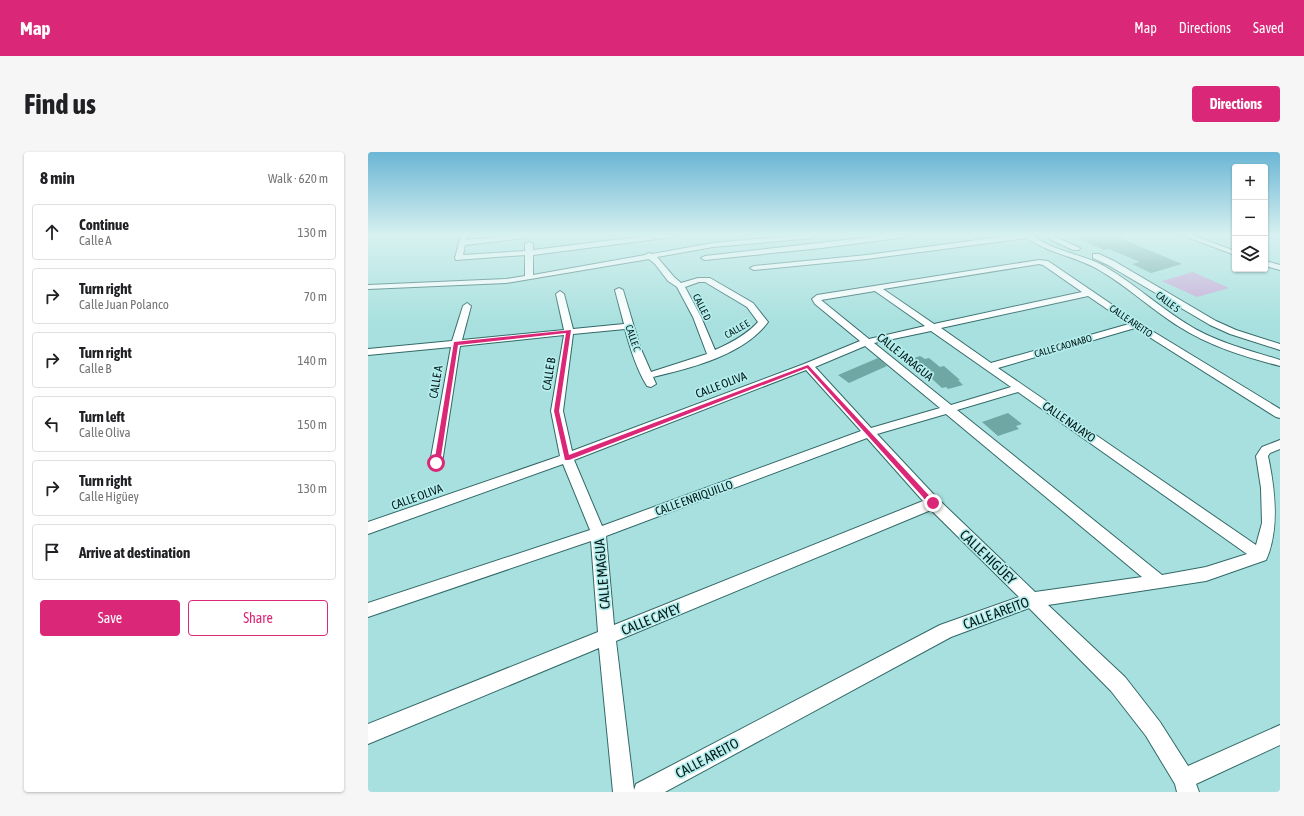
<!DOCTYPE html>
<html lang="en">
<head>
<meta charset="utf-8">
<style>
	body { margin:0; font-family:"Asap Condensed",sans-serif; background:#f6f6f6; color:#202124 }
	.controls { position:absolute; right:12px; top:12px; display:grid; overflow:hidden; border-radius:4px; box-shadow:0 1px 3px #0004 }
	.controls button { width:36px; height:36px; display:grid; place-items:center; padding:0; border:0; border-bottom:1px solid #e0e0e0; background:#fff; color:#202124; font:20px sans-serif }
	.stop { position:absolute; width:12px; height:12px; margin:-9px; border:3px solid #db2777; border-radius:50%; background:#fff }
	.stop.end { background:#db2777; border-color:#fff; box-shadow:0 1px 4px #0008 }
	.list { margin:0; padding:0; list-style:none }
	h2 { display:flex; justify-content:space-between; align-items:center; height:52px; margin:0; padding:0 16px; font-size:17px }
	h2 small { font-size:13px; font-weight:400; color:#757577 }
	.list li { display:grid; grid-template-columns:26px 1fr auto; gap:12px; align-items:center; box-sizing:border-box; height:56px; margin:0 8px 8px; padding:0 8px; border:1px solid #e0e0e0; border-radius:4px }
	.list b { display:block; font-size:15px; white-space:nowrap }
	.list p { margin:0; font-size:13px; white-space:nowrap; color:#757577 }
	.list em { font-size:13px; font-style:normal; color:#757577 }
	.actions { display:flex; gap:8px; padding:12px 16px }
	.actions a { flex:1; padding:9px 0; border:1px solid #db2777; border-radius:4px; text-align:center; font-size:14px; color:#db2777 }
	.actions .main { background:#db2777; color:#fff }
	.icon { flex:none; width:22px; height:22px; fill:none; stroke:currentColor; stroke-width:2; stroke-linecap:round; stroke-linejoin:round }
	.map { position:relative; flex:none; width:912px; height:640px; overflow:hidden; border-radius:4px }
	header { display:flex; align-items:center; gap:24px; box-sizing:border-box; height:56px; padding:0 20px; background:#db2777; color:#fff }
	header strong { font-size:19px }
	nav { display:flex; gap:22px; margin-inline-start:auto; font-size:14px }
	.intro { display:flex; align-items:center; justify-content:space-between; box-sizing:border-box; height:96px; padding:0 24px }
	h1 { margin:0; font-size:28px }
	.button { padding:10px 18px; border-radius:4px; background:#db2777; color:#fff; font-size:14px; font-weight:700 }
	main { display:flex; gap:24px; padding:0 24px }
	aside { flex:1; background:#fff; border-radius:4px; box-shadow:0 1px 3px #0004 }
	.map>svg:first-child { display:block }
</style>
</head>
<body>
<header>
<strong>Map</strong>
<nav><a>Map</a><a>Directions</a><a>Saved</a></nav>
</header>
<div class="intro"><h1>Find us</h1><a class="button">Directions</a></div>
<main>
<aside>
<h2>8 min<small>Walk · 620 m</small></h2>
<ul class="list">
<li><svg class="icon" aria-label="ahead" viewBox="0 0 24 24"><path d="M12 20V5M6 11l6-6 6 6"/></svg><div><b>Continue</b><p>Calle A</p></div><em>130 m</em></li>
<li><svg class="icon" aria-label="right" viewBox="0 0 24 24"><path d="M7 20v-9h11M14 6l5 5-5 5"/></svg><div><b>Turn right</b><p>Calle Juan Polanco</p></div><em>70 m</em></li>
<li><svg class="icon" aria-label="right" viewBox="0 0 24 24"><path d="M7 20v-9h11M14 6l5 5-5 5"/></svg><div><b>Turn right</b><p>Calle B</p></div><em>140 m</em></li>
<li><svg class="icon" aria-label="left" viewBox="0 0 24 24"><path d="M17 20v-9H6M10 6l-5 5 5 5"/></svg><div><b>Turn left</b><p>Calle Oliva</p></div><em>150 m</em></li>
<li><svg class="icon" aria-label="right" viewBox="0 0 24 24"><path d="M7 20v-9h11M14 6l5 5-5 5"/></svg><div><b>Turn right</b><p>Calle Higüey</p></div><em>130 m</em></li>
<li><svg class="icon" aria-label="arrive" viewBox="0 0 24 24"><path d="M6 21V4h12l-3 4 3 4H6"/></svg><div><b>Arrive at destination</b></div></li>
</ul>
<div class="actions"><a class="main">Save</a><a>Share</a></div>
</aside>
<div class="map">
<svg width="912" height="640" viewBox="0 0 912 640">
	<rect width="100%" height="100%" fill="#a7e0de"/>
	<polygon fill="#c9a9d9" points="825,120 861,136 829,145 794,129"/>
	<g fill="#6fa7a5">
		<polygon points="726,83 745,83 814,112 783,121 764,112 772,110 741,97 736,98 711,87"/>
		<polygon points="552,204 557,207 561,206 572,215 576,214 592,228 590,228 595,233 580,237 578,235 574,236 561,224 552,218 548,218 537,209"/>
		<polygon points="510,206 519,214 481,231 470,223"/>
		<polygon points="640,261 654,272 648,274 651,277 630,284 614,270"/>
	</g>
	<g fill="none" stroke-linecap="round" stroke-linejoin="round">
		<g stroke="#326968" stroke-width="2">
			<g id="minor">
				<path d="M93,83H99L98,88L145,83H168L165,85L97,93L95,103L157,99V92L161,90L165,92V98L286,83H307L304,85L165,103V123L277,103L281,101L284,102L345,91L431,83L448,84L445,86L345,95L289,105L306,125L313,131L330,126H342L385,151L400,170C376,203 323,216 285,225L288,232L283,235L279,234C269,218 262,196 257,177L205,182L195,259L204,299L436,212L492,189L447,152L444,147L449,143L671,108L680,109L771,171L912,257V266L908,265L767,176L630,216L888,393L894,371L893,336L888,304L894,295L912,288V297L902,301L900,304C907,337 912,377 898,408L838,429L680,453L757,525L792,570L820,614L912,573V593L828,632L831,640H809L807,632L778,584L743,539L661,456L583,485L297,640H245L231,496L0,592V572L230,480L223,389L0,465V451L222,378L195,312L0,382V370L192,304L183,259L196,183L92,194L74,311L73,314L68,315L63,314L62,311L83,195L0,203V197L84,189L95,154L99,151L103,154L94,188L196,178L188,142L192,139L196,142L205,177L256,172L247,138L251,136L255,138L272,195L283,220L339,202L325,165L309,135L300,129L287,112L281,107L138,131L0,137V133L138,127L157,124V103L88,108L87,106ZM671,112L675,113L714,140L566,172L515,137ZM331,130H337L379,155L390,170C378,183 363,191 347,198L333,165L317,135ZM507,139L557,174L501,187L453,148ZM720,144L761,172L623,211L573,176ZM563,179L643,235L583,253L506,191ZM497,194L572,256L503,276L447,215ZM438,218L493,279L234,374L206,308ZM650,240L879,402L838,415L794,423L589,258ZM578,262L774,425L667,440L570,347L509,282ZM499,286L555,349L246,473L238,384ZM563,358L651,445L572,473L268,632L266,638L248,489Z"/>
				<polygon points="520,83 541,83 538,85 453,96 337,108 333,106 337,104"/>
				<path d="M646,83H668L667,85C688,100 714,102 736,114C769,133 796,160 829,178C855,192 884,199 912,208V214C877,205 841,194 810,174C783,157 759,134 731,118C708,104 681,102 659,86L499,107L386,118L382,116L386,114L499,103Z"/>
				<polygon points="673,83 683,83 712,96 711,98 705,98"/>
				<polygon points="814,83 824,83 867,99 867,103"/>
				<polygon points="725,102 731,102 746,109 848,169 868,178 912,192 912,198 862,182 842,173 740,113 725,106"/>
				<polygon points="897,109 912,113 912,118 897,114"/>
			</g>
		</g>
		<use href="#minor" fill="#fff" fill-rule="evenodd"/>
	</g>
	<linearGradient id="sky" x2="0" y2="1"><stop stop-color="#6bb6d5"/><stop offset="0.48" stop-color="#d7f1f0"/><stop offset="1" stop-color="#d7f1f0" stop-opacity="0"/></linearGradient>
	<rect width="912" height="173" fill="url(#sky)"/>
	<polygon fill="#db2777" points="203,178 191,259 201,303 440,213 568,351 565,354 562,353 439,216 201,308 197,308 186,259 198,181 90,193 72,311 71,312 66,312 86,190"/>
	<g text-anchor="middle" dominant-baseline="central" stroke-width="3.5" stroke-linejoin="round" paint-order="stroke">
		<g font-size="10" fill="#021818" stroke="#b4edec">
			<text transform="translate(800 150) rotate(37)">CALLE 5</text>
			<text transform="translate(334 155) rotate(63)">CALLE D</text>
			<text transform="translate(763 169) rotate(34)">CALLE AREITO</text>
			<text transform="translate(369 177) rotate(-30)">CALLE E</text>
			<text transform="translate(265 186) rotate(71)">CALLE C</text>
			<text transform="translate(695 194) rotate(-16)">CALLE CAONABO</text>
		</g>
		<g font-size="12" fill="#021818" stroke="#b4edec">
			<text transform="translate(537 205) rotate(39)">CALLE JARAGUA</text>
			<text transform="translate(181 222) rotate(-81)">CALLE B</text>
			<text transform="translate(68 230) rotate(-81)">CALLE A</text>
			<text transform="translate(353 233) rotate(-21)">CALLE OLIVA</text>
			<text transform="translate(701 270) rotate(35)">CALLE NAJAYO</text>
			<text transform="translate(49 345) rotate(-20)">CALLE OLIVA</text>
			<text transform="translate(326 346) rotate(-20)">CALLE ENRIQUILLO</text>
		</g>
		<g font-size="14" fill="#021818" stroke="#b4edec">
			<text transform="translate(620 405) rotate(44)">CALLE HIGÜEY</text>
			<text transform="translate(234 422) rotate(-95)">CALLE MAGUA</text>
			<text transform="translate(628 461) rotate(-20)">CALLE AREITO</text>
			<text transform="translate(283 467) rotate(-22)">CALLE CAYEY</text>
			<text transform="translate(339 606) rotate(-28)">CALLE AREITO</text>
		</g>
	</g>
</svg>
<div class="controls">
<button>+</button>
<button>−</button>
<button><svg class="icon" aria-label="layers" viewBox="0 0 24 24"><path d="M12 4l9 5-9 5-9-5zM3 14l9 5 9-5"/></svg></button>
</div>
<div class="stop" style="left:68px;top:311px"></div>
<div class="stop end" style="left:565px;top:351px"></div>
</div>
</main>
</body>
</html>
